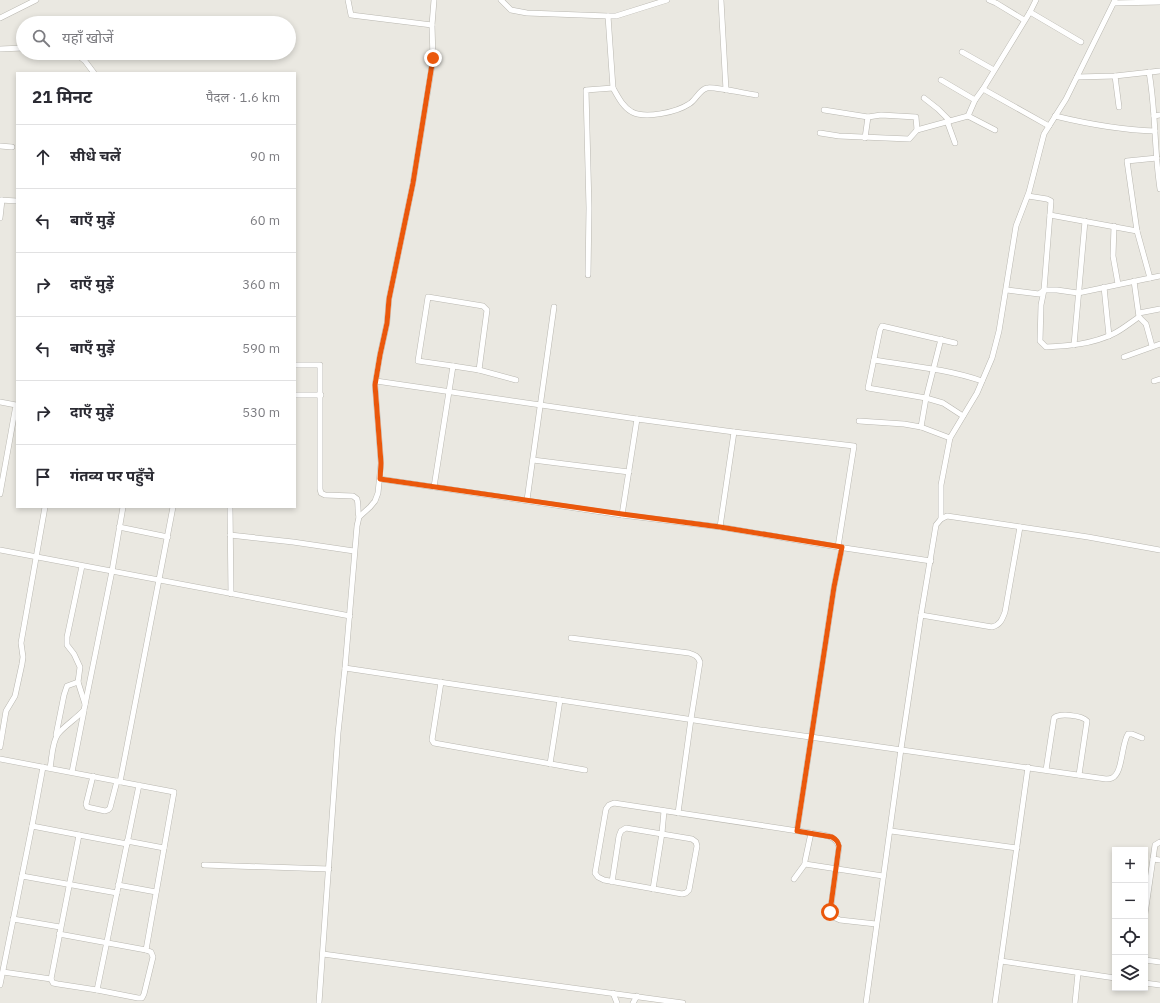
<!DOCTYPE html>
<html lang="hi">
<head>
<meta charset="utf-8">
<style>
	body { margin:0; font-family:"IBM Plex Sans","Noto Sans Devanagari",sans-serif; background:#f2f2f3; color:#2b2b33 }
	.controls { position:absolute; right:12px; bottom:12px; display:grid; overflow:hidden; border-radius:0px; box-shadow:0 2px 6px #0003 }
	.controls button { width:36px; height:36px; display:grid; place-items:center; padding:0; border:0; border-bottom:1px solid #e1e1e2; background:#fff; color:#2b2b33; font:20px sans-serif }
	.stop { position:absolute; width:12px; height:12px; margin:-9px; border:3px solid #ea580c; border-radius:50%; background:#fff }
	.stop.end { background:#ea580c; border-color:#fff; box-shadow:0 1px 4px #0008 }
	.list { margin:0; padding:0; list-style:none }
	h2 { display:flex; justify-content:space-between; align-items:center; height:52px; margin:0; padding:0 16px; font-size:17px }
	h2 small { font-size:13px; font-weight:400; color:#7c7c81 }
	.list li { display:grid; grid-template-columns:26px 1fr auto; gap:12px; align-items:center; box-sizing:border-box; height:64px; padding:0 16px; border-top:1px solid #e1e1e2 }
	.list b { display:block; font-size:15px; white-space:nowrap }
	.list em { font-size:13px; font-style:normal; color:#7c7c81 }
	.icon { flex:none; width:22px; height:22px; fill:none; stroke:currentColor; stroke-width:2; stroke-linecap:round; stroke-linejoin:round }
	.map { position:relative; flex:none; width:1160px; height:1003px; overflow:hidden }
	.search { position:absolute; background:#fff; box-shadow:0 2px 6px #0003; left:16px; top:16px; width:280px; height:44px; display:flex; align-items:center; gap:10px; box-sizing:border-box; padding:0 14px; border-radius:22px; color:#7c7c81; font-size:15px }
	.panel { position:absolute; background:#fff; box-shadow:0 2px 6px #0003; left:16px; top:72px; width:280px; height:436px; border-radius:0px }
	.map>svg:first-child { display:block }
</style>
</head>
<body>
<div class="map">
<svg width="1160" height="1003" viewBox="0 0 1160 1003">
	<rect width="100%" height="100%" fill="#eae8e1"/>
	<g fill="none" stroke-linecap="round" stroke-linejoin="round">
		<g stroke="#b9b7b0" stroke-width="6">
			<g id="minor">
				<polyline points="348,0 351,15 432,25"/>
				<polyline points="501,0 511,10 527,13 608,16 616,16 667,0"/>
				<polyline points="721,0 726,90"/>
				<polyline points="989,0 996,3 1024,20"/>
				<polyline points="1114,3 1160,2"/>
				<polyline points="1030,12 1081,42"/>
				<polyline points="0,18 36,0"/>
				<polyline points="0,49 23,48"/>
				<polyline points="962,52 994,70"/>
				<polyline points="75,53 85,61 94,73"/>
				<path d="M1149,72C1156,111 1154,150 1160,189"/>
				<polyline points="1115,76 1119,107"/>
				<polyline points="1077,77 1115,76 1160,71"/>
				<polyline points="941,80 975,100"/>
				<path d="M613,88C618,97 623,107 632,112C646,119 677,112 689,104C696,100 699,90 707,88C713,86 747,94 756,95"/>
				<polyline points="983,89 1049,126"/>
				<polyline points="924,98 938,109 950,121"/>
				<polyline points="824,110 868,117 881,115 916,117 917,130"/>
				<polyline points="968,116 995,130"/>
				<path d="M1055,116C1088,124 1121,130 1155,131"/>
				<polyline points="1154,116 1160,115"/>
				<polyline points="947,121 955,143"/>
				<polyline points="820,133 839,136 909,139 917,130 968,116 975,100 983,89 1030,12 1036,0"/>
				<polyline points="865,138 868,117"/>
				<polyline points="0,146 12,147"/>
				<path d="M1028,196L1047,199L1051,201L1044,290L1041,305L1040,341L1046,347C1069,346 1092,344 1113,334C1122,330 1131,322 1139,317"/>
				<polyline points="0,200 17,201"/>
				<polyline points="1050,215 1137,231"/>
				<polyline points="0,218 2,200"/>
				<polyline points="1114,226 1113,256 1118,284"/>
				<polyline points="588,275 589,208 586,90 613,88 608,16"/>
				<polyline points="1150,278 1137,231 1127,161 1157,158"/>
				<polyline points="1134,281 1139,317 1146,324 1152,346"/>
				<polyline points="1104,287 1109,336"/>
				<polyline points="1007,290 1039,294 1044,290 1057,290 1078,293 1160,276"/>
				<polyline points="1139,313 1160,309"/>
				<polyline points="955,343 882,326 880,330 868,388 926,398 943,403 963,416"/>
				<polyline points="1074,345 1085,221"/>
				<polyline points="1124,357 1160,344"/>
				<path d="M874,360C911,366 947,369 982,381"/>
				<path d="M295,365H320V489L321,493L325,495L353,496L357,499C359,505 357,511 359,517"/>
				<polyline points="453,366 479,370 516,380"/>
				<polyline points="376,381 637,419 734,432 720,527 838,547"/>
				<polyline points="1154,381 1160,379"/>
				<polyline points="295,395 321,395"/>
				<polyline points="0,402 16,405 0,494"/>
				<polyline points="637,419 622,515 720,527"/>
				<polyline points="859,421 904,424 921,427 950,438"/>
				<polyline points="921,427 926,398 941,339"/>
				<polyline points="734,432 854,446 838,547 931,561"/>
				<polyline points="533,460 629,472"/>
				<polyline points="380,479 622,515"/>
				<polyline points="434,487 453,366 418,361 428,297 483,306 487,310 479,370"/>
				<polyline points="527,500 554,307"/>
				<polyline points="230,507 231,594"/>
				<polyline points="941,519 941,485 950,438 977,393 992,358 999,331 1016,226 1029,192 1044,134 1066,99 1115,0"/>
				<polyline points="119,527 168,537"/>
				<polyline points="230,535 293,542 354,551"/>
				<polyline points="0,550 350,616"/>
				<polyline points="82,566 67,637 67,645 74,654 80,667 78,682 85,704"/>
				<path d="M921,615L992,627C1000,625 1002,620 1005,612L1020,527"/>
				<path d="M571,638L689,653C695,655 698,656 700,662L691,719L678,813"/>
				<path d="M345,668L754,729L1106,779C1108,779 1110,779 1112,778C1123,773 1121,745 1128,734H1132L1142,738"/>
				<polyline points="441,682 432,740 434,743 585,770"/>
				<polyline points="56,735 64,695 67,686 78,682"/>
				<polyline points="0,747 6,711 15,696 22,664 23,657 21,643 45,507"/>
				<polyline points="0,759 174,792 146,950 151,952 153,957 144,994 142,998 138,998 97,990 139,785"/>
				<polyline points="550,764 560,700"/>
				<polyline points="43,767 32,826 79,835"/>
				<path d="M50,768C52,758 52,742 58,734C63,727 77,718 84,710L112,571L123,507"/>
				<path d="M1046,770L1054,718C1059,713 1082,715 1087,721L1079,775"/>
				<polyline points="72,772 84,711"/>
				<polyline points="93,776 86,804 87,807 105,811 108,810 110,808 117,781"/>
				<polyline points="120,782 173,507"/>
				<polyline points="797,831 834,587 842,547"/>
				<polyline points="891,831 1017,848"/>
				<polyline points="811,833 805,861 805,864 883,876"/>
				<polyline points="127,841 164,848"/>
				<polyline points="1153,859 1160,860"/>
				<polyline points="204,865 329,869"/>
				<polyline points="22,876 117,893"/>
				<polyline points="794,879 805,864"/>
				<path d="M612,882L619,836L621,831L626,828L692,839L696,842L697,846L689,890L686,893L682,894L604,880L598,877L595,873L606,809L609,805L614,803L811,833C821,835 836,834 839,847L830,913L831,916L840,920L876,924"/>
				<polyline points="118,885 156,892"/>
				<polyline points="653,889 662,833 664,811"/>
				<polyline points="1145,914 1155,845 1160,842"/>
				<polyline points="13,919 60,927"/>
				<polyline points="59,934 146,950"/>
				<polyline points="323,954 683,1003"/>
				<polyline points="1145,960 1160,962"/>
				<polyline points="1001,961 1115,978"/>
				<polyline points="3,972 51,979"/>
				<polyline points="1145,983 1160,985"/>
				<polyline points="0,985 32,826"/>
				<polyline points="97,990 58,984 53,983 51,979 79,835 127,844"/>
				<polyline points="613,993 617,1003"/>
				<polyline points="319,1003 338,733 345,668 357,526 359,517 370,507 375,501 378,493 381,463 375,385 380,355 387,323 389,299 413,183 433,59 432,25 434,0"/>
				<polyline points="633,1003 637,996"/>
				<polyline points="866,1003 901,749 921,615 936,525 941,519 947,516 1088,537 1160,550"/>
				<polyline points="995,1003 1028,767"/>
				<polyline points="1075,1003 1078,973"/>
			</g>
		</g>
		<use href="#minor" stroke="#fff" stroke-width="5"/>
	</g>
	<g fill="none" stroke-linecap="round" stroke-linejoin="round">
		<path stroke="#ea580c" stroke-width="5" d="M433,58L413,183L389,299L387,323L380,355L375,385L381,463L380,479L622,514L720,527L842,547L834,587L797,831L832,837C837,840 838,842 839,846L830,912"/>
	</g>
</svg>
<div class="controls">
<button>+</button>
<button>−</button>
<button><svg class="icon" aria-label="locate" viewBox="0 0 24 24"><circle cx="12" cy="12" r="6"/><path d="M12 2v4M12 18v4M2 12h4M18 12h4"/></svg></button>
<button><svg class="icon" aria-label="layers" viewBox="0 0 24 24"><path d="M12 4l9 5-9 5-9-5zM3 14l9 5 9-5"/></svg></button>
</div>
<div class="stop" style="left:830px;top:912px"></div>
<div class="stop end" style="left:433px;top:58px"></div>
<div class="search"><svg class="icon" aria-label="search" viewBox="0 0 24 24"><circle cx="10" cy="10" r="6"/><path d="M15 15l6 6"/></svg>यहाँ खोजें</div>
<section class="panel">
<h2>21 मिनट<small>पैदल · 1.6 km</small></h2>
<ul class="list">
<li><svg class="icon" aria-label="ahead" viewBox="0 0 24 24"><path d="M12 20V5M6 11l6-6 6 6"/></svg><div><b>सीधे चलें</b></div><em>90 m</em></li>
<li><svg class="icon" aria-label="left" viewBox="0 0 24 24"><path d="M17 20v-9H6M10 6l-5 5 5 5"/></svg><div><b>बाएँ मुड़ें</b></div><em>60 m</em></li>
<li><svg class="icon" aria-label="right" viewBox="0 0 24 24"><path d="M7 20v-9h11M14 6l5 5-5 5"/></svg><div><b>दाएँ मुड़ें</b></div><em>360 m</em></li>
<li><svg class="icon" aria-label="left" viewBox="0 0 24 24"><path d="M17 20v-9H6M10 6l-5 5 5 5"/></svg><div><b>बाएँ मुड़ें</b></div><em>590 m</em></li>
<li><svg class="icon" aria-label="right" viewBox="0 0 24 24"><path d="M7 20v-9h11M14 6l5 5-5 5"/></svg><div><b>दाएँ मुड़ें</b></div><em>530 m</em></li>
<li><svg class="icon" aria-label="arrive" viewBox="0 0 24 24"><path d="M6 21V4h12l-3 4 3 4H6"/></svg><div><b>गंतव्य पर पहुँचे</b></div></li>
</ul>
</section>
</div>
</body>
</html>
